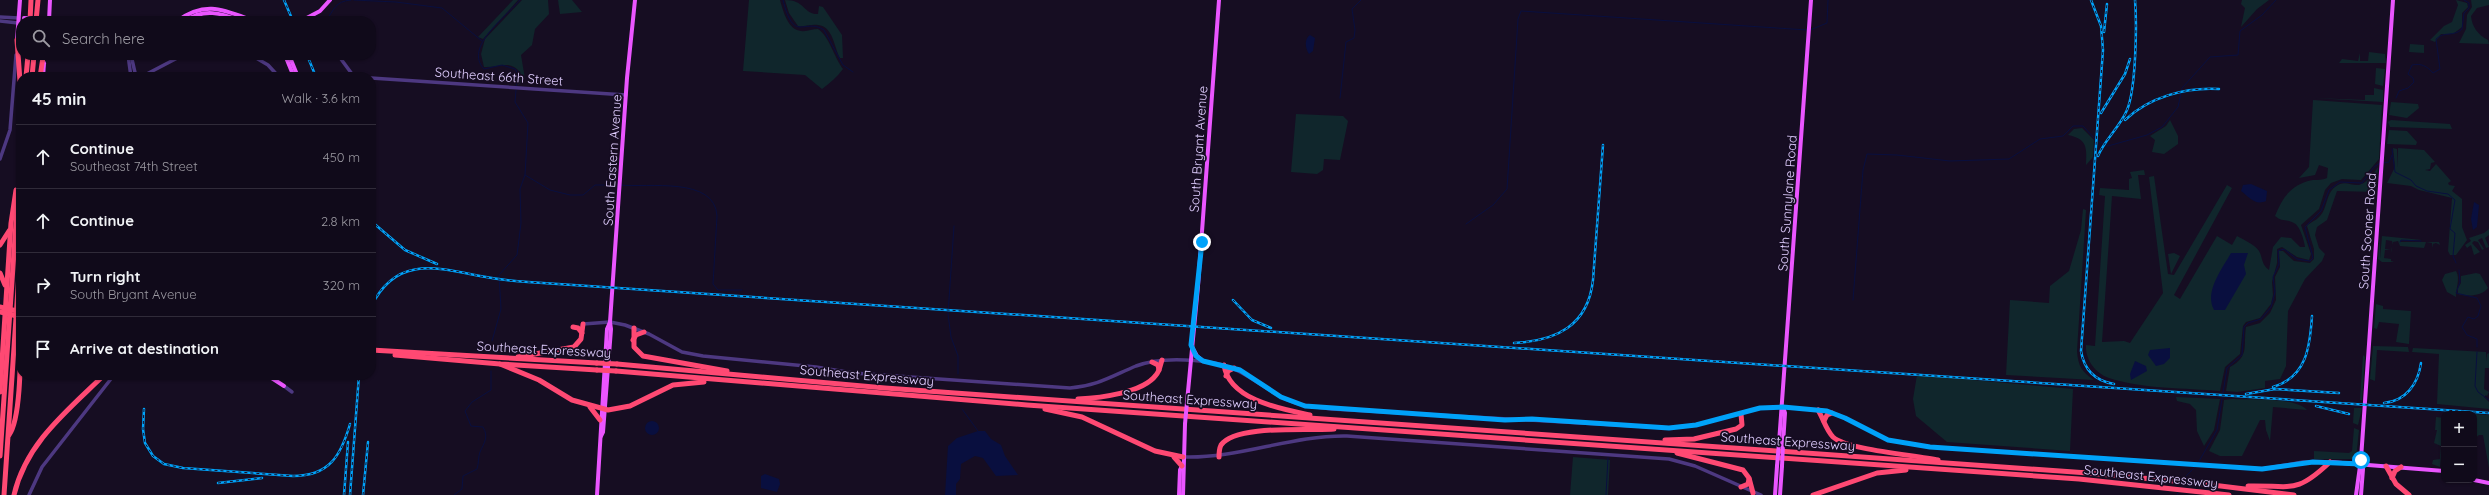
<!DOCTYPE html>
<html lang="en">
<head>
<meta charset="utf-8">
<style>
	body { margin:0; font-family:Quicksand,sans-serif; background:#191323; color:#f1f3f6 }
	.controls { position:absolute; right:12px; bottom:12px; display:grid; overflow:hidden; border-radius:8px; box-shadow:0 1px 3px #0004 }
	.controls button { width:36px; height:36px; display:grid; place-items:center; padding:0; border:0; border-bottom:1px solid #302b39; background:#100a1a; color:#f1f3f6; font:20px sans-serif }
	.stop { position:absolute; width:12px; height:12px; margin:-9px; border:3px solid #00a2f9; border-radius:50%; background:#fff }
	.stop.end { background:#00a2f9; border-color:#fff; box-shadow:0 1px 4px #0008 }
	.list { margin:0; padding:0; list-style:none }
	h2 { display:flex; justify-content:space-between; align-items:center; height:52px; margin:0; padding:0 16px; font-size:17px }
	h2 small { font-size:13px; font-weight:400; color:#9c9aa2 }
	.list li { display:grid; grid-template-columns:26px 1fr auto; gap:12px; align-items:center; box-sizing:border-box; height:64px; padding:0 16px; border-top:1px solid #302b39 }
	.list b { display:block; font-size:15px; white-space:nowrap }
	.list p { margin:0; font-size:13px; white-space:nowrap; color:#9c9aa2 }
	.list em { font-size:13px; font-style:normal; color:#9c9aa2 }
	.icon { flex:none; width:22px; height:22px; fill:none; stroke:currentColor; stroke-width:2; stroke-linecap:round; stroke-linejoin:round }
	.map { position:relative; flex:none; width:2489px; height:495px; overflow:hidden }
	.search { position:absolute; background:#100a1a; box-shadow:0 1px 3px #0004; left:16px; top:16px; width:360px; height:44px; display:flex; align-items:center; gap:10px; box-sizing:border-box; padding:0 14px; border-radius:16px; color:#9c9aa2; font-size:15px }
	.panel { position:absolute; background:#100a1a; box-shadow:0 1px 3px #0004; left:16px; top:72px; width:360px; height:308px; border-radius:16px }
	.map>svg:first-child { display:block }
</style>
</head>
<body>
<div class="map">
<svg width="2489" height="495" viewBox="0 0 2489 495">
	<rect width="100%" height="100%" fill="#160d22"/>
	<g fill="#10262c">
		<polygon points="513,0 518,0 483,39 478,37"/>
		<path d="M522,0H548L549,14L535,29L532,45L521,55L525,79L518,85L520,72C509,59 498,68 484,67L481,54L485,39Z"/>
		<polygon points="558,0 572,0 582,12 560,14"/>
		<path d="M749,0H780C783,11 788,30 801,31C807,32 812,29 818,29C829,36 834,57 843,69C837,77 830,83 822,89L805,75L743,71Z"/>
		<path d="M785,0C804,0 803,12 815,14H818L819,6L823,7L842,35L843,58H840C834,47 833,26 818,25C811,24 804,27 798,26L789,13Z"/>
		<polygon points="2242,0 2269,0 2257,9 2241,27 2245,8 2241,4"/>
		<polygon points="2456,0 2467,3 2468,7 2462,13 2462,27 2453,34 2441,34 2435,42 2430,40 2444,26 2452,22 2458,5"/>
		<path d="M2471,0H2489V5L2477,8L2471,16C2472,27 2478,35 2488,40L2489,44L2459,43L2466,29L2467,15L2472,7Z"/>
		<polygon points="2410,44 2424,45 2424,53 2409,52"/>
		<polygon points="2369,52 2385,54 2386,63 2339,63 2342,59 2358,61 2360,53 2360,61 2368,61"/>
		<polygon points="2376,68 2385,69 2383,86 2375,84"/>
		<polygon points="2374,88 2383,90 2383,102 2314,98 2365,100 2365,95 2374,95"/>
		<path d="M2313,100L2382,105L2379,159L2361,180L2342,179L2331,183L2325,190L2319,209L2301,225L2311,254L2309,260L2297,257L2282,247L2277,249V263L2272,282L2273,295L2271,304L2260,318L2246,322L2243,326L2240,354L2225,367L2220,391C2186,388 2142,389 2109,378C2095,373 2085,359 2086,345L2095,346L2105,196L2099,195L2100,188L2129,190V179L2132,178L2130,172L2144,170L2145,175H2138L2141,199L2112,196L2102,342L2124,341L2130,343L2163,293L2149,177L2154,176L2168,274L2174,275L2227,185L2232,188L2174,295L2180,299L2217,236L2232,245L2237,236C2244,240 2254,244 2259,251C2263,258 2261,264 2269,270L2273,247L2281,237L2291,238L2300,247H2305C2304,240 2300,226 2294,223C2287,219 2282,222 2275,216C2282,199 2289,187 2308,181C2315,179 2320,181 2327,178L2328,168L2319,165L2315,175L2299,178L2309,167Z"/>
		<polygon points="2391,102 2418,104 2419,108 2407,118 2389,115"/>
		<polygon points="1296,114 1343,116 1348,121 1340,160 1324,159 1323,170 1317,174 1291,172"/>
		<polygon points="2170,120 2178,136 2178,144 2164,154 2152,152 2155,140 2150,136 2166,126"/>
		<polygon points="2391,120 2450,124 2452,129 2390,127 2388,122"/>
		<path d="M2082,128L2094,140L2093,157L2086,165C2087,147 2087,139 2068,135L2074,129Z"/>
		<polygon points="2389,130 2407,131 2417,142 2416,145 2387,144"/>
		<polygon points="2393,148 2397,149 2398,168 2398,148 2424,150 2435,162 2431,163 2430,169 2425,170 2430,171 2436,164 2451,181 2448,183 2449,185 2455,186 2452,191 2462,199 2462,227 2467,240 2456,255 2450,255 2448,251 2452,198 2419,190 2411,186 2387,183 2395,167"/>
		<path d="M2378,167L2376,192L2337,191L2327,220L2317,227L2315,235L2319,248L2325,254L2322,261L2305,279L2288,311L2286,366L2280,379L2265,381V388L2237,392L2226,391L2230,367C2250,356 2243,346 2246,327L2260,323L2270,313L2276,300L2275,277L2280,267L2279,251H2283L2294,261L2310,263L2314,259V249L2307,226C2310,222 2316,221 2319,217C2328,209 2325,195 2335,187C2351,174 2356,201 2378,167Z"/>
		<path d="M2083,209L2086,210L2077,351C2078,366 2082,372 2094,380L2006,375L2010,300L2049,303L2050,286L2069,271L2081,230Z"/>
		<polygon points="2489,229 2489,235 2485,238 2489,247 2486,248 2482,238 2478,240 2484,249 2482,250 2478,242 2474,241 2472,243 2480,252 2474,255 2471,245 2467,248 2465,245 2471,241 2469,238 2484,233"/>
		<polygon points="2380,236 2380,259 2382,236 2422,240 2401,240 2400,242 2439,242 2440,245 2436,243 2433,244 2432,248 2432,243 2426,242 2424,248 2400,246 2398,241 2393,242 2393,245 2392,241 2386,240 2385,249 2391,250 2392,246 2391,253 2391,250 2385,250 2384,258 2391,259 2391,256 2391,261 2394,262 2382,262 2378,259"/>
		<polygon points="2174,253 2180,256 2171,274 2168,254"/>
		<path d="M2456,271C2461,278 2455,291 2456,297L2447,292L2442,280L2445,274Z"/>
		<path d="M2476,273L2480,274L2488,288C2482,296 2468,297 2458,294V288L2461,283V276Z"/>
		<polygon points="2376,304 2383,306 2383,309 2411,311 2409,344 2396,342 2399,324 2379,322 2377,329 2374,328"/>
		<polygon points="2373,346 2408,347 2409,352 2377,350 2375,381 2370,379"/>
		<polygon points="2413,348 2486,352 2486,361 2487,354 2489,353 2489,368 2485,368 2484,389 2489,392 2487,396 2489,399 2486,395 2484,397 2489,402 2489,409 2437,404 2439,354 2412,352"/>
		<polygon points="2363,355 2365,357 2362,400 2360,400"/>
		<polygon points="1917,375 2073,389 2070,451 1947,442 1916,416 1913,399"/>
		<polygon points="2176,397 2220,399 2214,430 2204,446 2197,431 2196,410 2190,404 2177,401"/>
		<path d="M2232,399C2249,400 2296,397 2307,410L2273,407L2270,441L2266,430L2265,420H2260L2242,456H2220L2209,451L2220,430L2224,400Z"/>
		<polygon points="2354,408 2362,408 2358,425 2353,423"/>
		<polygon points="2474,414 2489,415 2489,468 2483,435 2479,435 2474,439"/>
		<polygon points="2436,417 2444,418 2440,467 2432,464 2433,460 2440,459 2441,446 2434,443 2437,430 2435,430"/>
		<polygon points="2354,428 2359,430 2356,459 2314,459 2314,451 2349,453 2352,451"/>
		<polygon points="1573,457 1610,460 1608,495 1570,495"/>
	</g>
	<g fill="#090f3f">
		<path d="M1310,35L1315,38L1313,51L1309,54C1305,48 1304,39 1310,35Z"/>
		<path d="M2251,184L2267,191L2266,201C2255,206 2249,197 2241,191L2243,185Z"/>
		<polygon points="2474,202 2479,205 2477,227 2473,230 2471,219"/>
		<path d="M2231,253H2248L2244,265L2246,274L2225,310H2214C2204,292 2222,269 2231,253Z"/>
		<polygon points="2170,348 2170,358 2164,364 2156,366 2148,355 2150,350"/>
		<polygon points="2135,361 2146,366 2147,371 2131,380 2130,374"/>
		<circle cx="652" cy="428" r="7"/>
		<polygon points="978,431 985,431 991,439 1001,445 1005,456 1018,475 996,476 983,458 975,456 961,464 960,479 956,484 956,495 945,495 948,446 957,438"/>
		<polygon points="765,474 779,479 780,484 777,492 761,488 761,476"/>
	</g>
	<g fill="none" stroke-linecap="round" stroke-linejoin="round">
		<g stroke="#090f3f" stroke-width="1">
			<polyline points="354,0 396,2 442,8 482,41"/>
			<path d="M783,0C794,45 804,17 824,30L843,65L853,72"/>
			<path d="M326,21C334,10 335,1 351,0"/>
			<polyline points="1810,30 1827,23 1828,0"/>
			<path d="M516,87L518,74L515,69L502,65L484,69C463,47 507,16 520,0"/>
			<polyline points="1340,98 1346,42 1354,38 1355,30 1352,9 1361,0"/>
			<path d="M2396,98L2399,91L2408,88L2414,82L2413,78L2408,74L2412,65C2421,63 2427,66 2433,73L2440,69L2436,39C2444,31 2454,37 2462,29L2464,13L2469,8V3L2464,0"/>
			<polyline points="2392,149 2395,172 2411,180 2416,186 2427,191 2448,194 2455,200 2450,229 2455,233 2453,256 2456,263"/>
			<polyline points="2383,163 2389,162 2392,155"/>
			<polyline points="525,175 550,190 570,195 583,195 595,185 617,185"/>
			<path d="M620,185C648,188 715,176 717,216L713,284L718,290H742"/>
			<polyline points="1466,224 1493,205 1507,189 1518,19 1521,11 1807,30"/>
			<polyline points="954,226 948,314 951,337 958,356 958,374"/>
			<polyline points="2400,242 2401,240 2421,241"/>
			<polyline points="2459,270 2460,282 2456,293 2477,298 2481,306 2478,316 2474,319 2468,317 2462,327 2467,335 2477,339 2477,347"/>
			<polyline points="0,298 2,299"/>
			<polyline points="1853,300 1863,170 1867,154 1897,155 1950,161 2009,159 2040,139 2063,136 2073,126 2083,126 2095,139 2108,146 2147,135 2162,127 2178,107 2182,88 2210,57 2238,55 2240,31 2262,15 2276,0"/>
			<polyline points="492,341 501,309 499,275 517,255 521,223 520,189 525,175 528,123 515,102 516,90"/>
			<polyline points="2477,352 2475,386 2478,392 2489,400"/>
			<polyline points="962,409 978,431"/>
			<polyline points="2198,463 2217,430 2227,368 2242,355 2244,327 2248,323 2261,319 2271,307 2275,292 2273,277 2279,264 2278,251 2284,249 2297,259 2310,261 2313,258 2305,227 2321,211 2329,190 2340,182 2362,183 2374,167 2380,163"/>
			<polyline points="2186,476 2196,466"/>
			<path d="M454,495L462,489L463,476L477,469C479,463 478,457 480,452C484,443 489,437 483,427L471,426L465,411L472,402L491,390V371"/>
			<polyline points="1606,495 1608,458"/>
			<polyline points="2177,495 2178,493"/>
		</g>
		<g stroke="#4d3881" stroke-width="3.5">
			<polyline points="313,15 317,21"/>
			<polyline points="0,17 19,18"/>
			<polyline points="0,21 18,23"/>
			<polyline points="128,55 131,77"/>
			<polyline points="131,55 136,77"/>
			<polyline points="251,55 268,65 279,77"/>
			<polyline points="338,55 352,74 362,77"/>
			<polyline points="141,77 183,55"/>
			<polyline points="371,78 626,95"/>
			<polyline points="0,159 10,130 16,55"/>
			<path d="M583,324L610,322L625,325L649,334L682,352L703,356L816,367L853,373L1070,388C1097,386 1112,376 1136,366C1160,357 1189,359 1214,363C1245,368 1263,390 1290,401C1303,407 1318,407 1332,409L1669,428L1696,425L1760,408L1783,407L1827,411L1845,418L1888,440L1930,447L2262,469L2303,462H2330"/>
			<polyline points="284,386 292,392"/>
			<path d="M1183,457C1239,459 1291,435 1347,436L1669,459L1695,466L1761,495"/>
			<polyline points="29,495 42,467 114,375"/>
		</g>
		<g stroke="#ea55ff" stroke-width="4">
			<polyline points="43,19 59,21"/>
			<polyline points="49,21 50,0"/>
			<path d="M177,21C206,0 224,10 254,21"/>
			<path d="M185,21C204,8 221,13 241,21"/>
			<polyline points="301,21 320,11 330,0"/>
			<polyline points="17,40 20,0"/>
			<polyline points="285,55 294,77"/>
			<polyline points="289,55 298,77"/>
			<polyline points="43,77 44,63"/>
			<polyline points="1192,347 1197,356 1203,361"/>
			<polyline points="267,375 284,386"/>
			<polyline points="1187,402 1198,286 1219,0"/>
			<polyline points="1783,407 1785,413 1783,444"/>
			<polyline points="601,436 603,432 611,329 610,322"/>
			<polyline points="1779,443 1811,0"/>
			<polyline points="2330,462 2444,471"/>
			<polyline points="2361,464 2363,469 2361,495"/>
			<polyline points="2474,480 2489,483"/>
			<polyline points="597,495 607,329 610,322 627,78 635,0"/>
			<polyline points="1179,495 1180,470 1182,466"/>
			<polyline points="1183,495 1185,424"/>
			<polyline points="1775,495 1777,466"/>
			<polyline points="1780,495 1782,466"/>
			<polyline points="2356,495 2361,459 2393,0"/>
		</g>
		<g stroke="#ff4973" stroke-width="5">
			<polyline points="30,21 31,0"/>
			<polyline points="36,21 38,0"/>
			<polyline points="17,40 21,95"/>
			<polyline points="26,77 28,55"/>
			<polyline points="32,77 34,55"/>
			<polyline points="40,77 43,57"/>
			<polyline points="0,245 9,231"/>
			<polyline points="0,273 5,285"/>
			<polyline points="573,327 578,328 582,333"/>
			<polyline points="634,328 634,347 643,356 727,371"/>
			<polyline points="633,340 636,335 644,332"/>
			<polyline points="371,350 597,363"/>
			<polyline points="395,355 500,364 597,370"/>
			<polyline points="518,357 574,347 581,339 583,324"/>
			<polyline points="1152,362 1158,365 1159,370"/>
			<polyline points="500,364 539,380 572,400 608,410 630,406 673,385 704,382"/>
			<polyline points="617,364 885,388 2088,473 2196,483 2294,495"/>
			<path d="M1224,365C1229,400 1281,409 1310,415"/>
			<polyline points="616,371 1027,405 2079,479 2229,495"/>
			<polyline points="1226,376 1228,371 1234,368"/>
			<polyline points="0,392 11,223 16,190"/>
			<path d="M1078,399C1099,398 1143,393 1156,375C1160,371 1160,365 1162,360"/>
			<polyline points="590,407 600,420"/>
			<polyline points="1045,409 1082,417 1155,451 1183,457"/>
			<path d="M1818,410C1823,418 1826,430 1833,437C1847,450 1916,455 1938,460"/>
			<polyline points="1824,421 1827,415 1832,413"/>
			<path d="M9,435C23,416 20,336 21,309"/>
			<polyline points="1665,440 1694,439 1736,429 1742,425 1741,414"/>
			<polyline points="1677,453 1743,470 1749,478 1753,493"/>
			<polyline points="0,456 21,150"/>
			<polyline points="1174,457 1182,466"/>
			<path d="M1219,457C1219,453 1219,449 1221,445C1235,424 1311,431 1334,429"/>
			<polyline points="2386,466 2396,484 2409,495"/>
			<polyline points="2392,478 2395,471 2401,467"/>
			<path d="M2248,486C2292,485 2295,495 2330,462"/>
			<polyline points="1741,487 1748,484 1749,479"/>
			<polyline points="4,495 21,244"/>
			<path d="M14,495C26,443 67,411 104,375"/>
			<polyline points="1813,495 1877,473 1906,470"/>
		</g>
		<g stroke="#00a2f9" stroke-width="2.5">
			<g id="rail">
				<polyline points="284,0 293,21"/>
				<path d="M2091,0L2101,26L2103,50L2081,351C2084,370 2096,381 2114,384"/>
				<polyline points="2104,32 2107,4"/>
				<polyline points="307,55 316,77"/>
				<polyline points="2101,113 2125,74 2130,59"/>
				<path d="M2125,120C2149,97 2186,87 2219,89"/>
				<path d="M2098,156C2105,139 2120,127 2127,110C2136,89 2137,24 2135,0"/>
				<polyline points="371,221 405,250 437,264"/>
				<polyline points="1233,300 1252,320 1271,328"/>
				<path d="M371,307C395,256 435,267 480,276C496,279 512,281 528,282L2489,413"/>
				<path d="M1514,343C1556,341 1588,326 1593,280L1603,145"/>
				<path d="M2273,387C2307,377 2310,346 2312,316"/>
				<polyline points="2246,394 2275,389 2339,393"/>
				<path d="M2384,403C2406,401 2418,384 2421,363"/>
				<polyline points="2316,406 2349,414"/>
				<path d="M144,409L143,429L145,443L153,456L164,464L183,468L293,476C330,476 341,455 350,424"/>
				<polyline points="218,483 262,478"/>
				<polyline points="344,495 348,442"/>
				<polyline points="350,495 359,375"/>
				<polyline points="363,495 368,442"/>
			</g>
		</g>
		<use href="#rail" stroke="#160d22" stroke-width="1" stroke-dasharray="3" stroke-linecap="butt"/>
		<g stroke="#ea55ff" stroke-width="4">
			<polyline points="24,18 43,19"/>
			<polyline points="1185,424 1187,402"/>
			<polyline points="1777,466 1779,443"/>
			<polyline points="1782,466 1783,444"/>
		</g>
		<g stroke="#ff4973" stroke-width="5">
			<polyline points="0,307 21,312"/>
			<polyline points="0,312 21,317"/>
			<polyline points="597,363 617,364"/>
			<polyline points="597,370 616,371"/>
		</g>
	</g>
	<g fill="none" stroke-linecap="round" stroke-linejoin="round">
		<polyline stroke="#00a2f9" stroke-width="5" points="1202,242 1191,345 1196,356 1203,361 1240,370 1281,397 1305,406 1505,420 1532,419 1669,428 1696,425 1760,408 1783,407 1827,411 1845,418 1888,440 1930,447 2262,469 2313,462 2361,464 2361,460"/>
	</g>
	<g text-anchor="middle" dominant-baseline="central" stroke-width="3.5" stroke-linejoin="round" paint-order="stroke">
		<g font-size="13" fill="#e0ceff" stroke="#160d22">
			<text transform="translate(499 76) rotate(4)">Southeast 66th Street</text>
			<text transform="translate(1198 149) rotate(-86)">South Bryant Avenue</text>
			<text transform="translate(612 160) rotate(-86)">South Eastern Avenue</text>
			<text transform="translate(1787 203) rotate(-86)">South Sunnylane Road</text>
			<text transform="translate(2367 231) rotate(-86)">South Sooner Road</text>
			<text transform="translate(544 349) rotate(3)">Southeast Expressway</text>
			<text transform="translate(867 375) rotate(5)">Southeast Expressway</text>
			<text transform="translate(1190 399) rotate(4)">Southeast Expressway</text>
			<text transform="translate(1788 441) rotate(4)">Southeast Expressway</text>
			<text transform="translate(2151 476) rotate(6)">Southeast Expressway</text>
		</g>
	</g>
</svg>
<div class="controls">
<button>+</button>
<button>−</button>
</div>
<div class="stop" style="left:2361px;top:460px"></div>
<div class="stop end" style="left:1202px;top:242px"></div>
<div class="search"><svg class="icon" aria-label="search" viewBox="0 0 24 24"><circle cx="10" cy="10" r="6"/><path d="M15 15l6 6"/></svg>Search here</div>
<section class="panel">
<h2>45 min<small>Walk · 3.6 km</small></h2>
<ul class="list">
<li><svg class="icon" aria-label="ahead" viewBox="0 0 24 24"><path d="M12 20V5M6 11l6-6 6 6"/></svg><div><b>Continue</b><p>Southeast 74th Street</p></div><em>450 m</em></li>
<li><svg class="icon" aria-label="ahead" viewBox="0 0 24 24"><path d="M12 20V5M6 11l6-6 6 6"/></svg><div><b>Continue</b></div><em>2.8 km</em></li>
<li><svg class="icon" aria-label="right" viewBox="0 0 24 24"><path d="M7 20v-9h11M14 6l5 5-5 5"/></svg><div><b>Turn right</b><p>South Bryant Avenue</p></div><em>320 m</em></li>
<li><svg class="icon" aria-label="arrive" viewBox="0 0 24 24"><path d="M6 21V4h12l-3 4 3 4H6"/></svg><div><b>Arrive at destination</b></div></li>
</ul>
</section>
</div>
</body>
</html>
